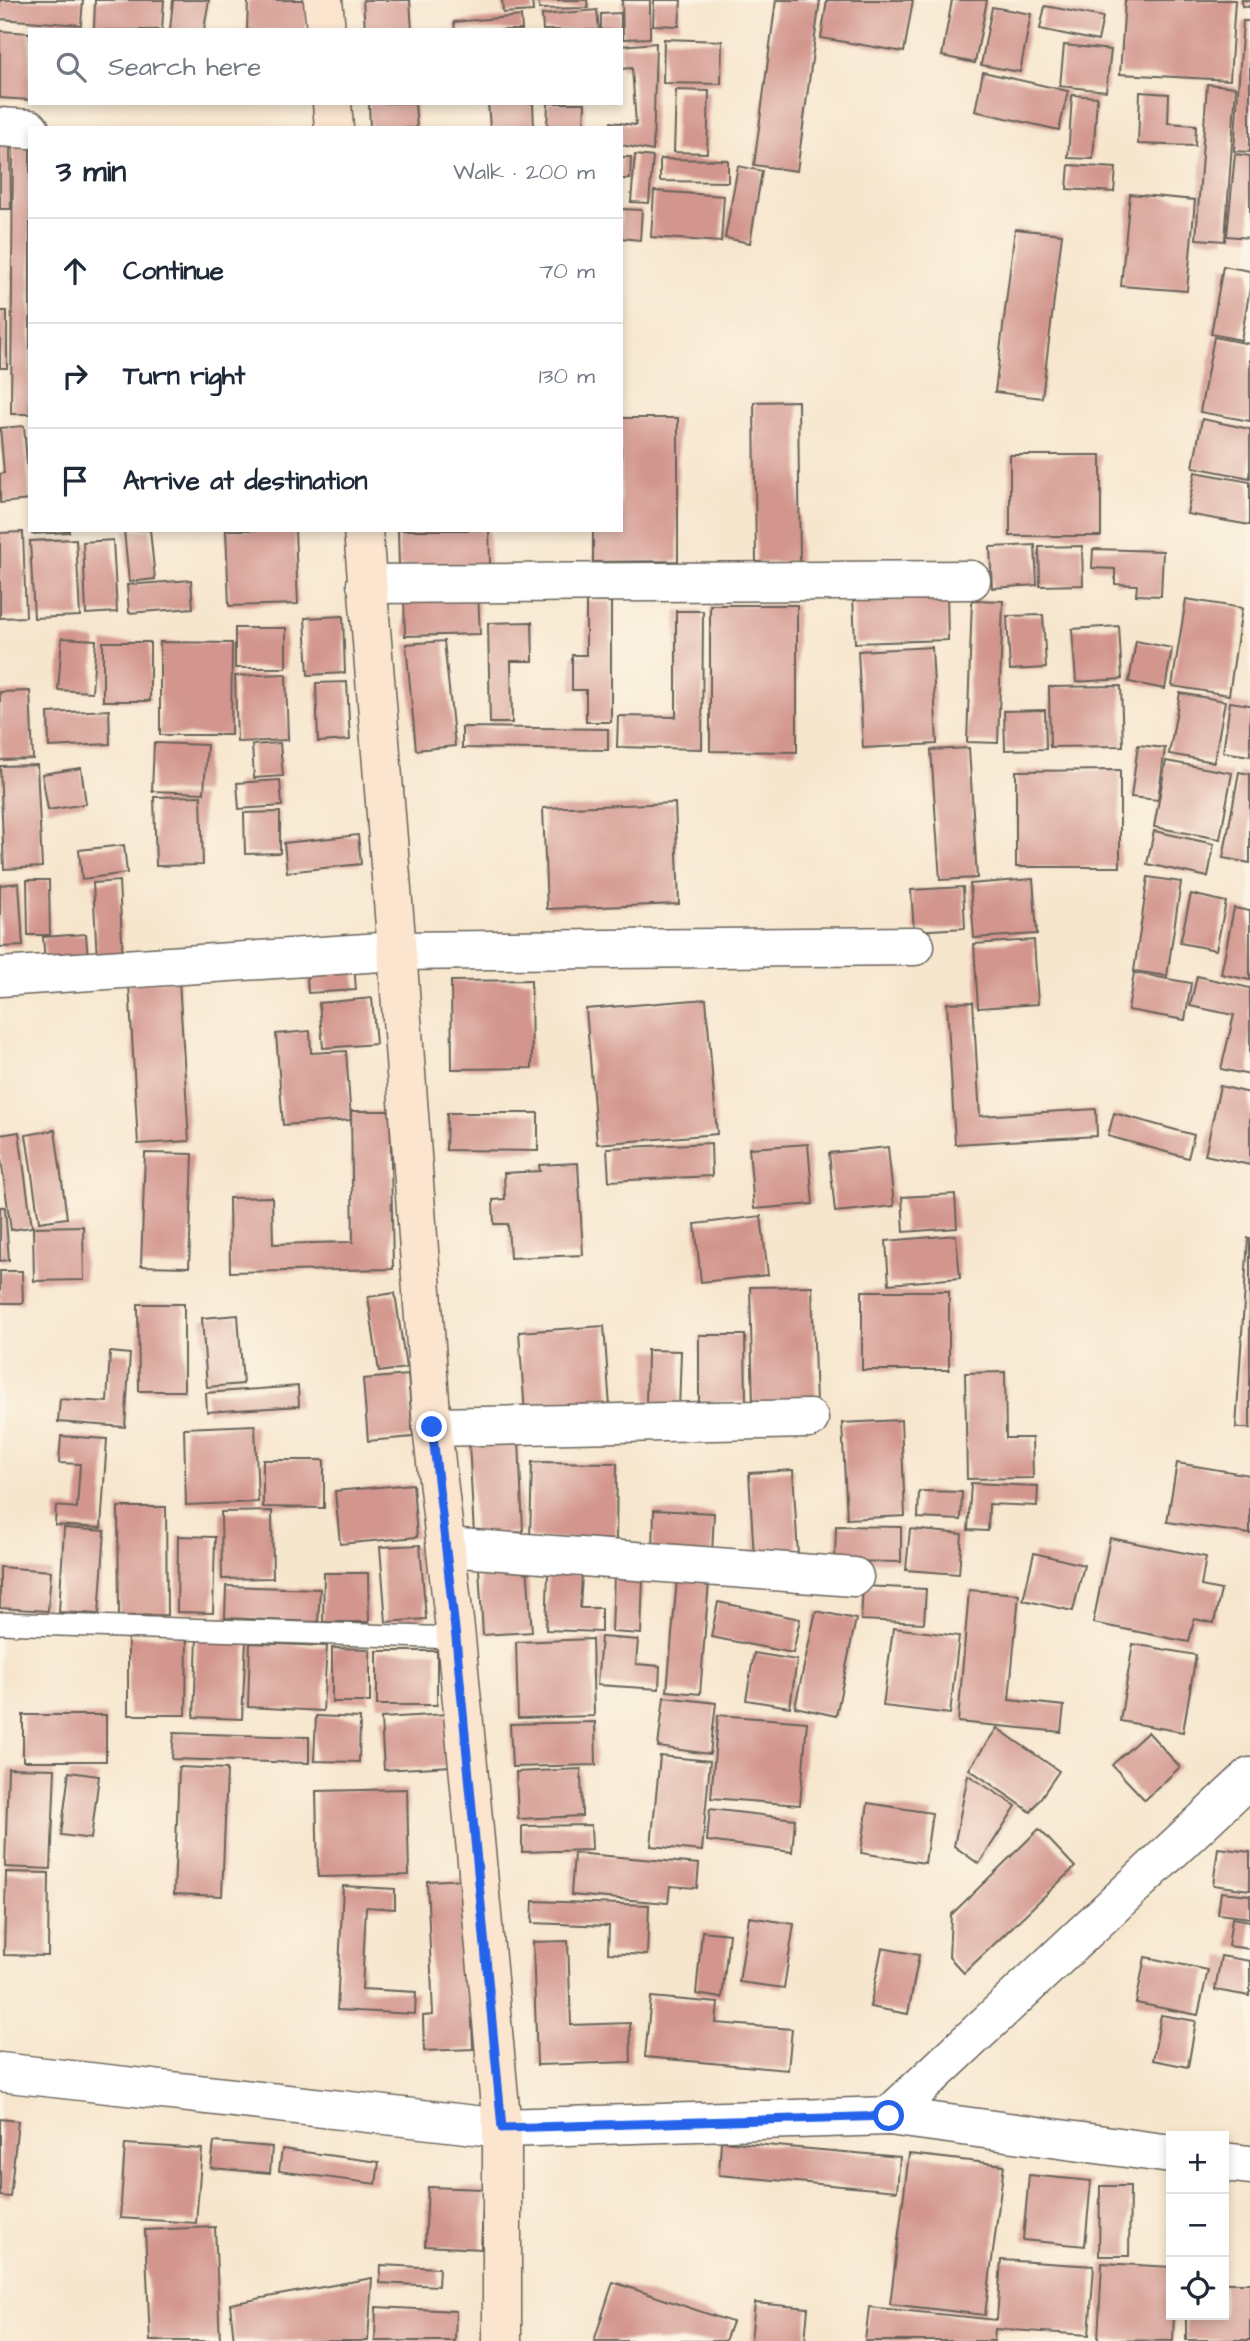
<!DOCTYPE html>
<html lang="en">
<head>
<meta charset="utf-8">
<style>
	body { margin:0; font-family:"Architects Daughter",sans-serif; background:#f2f2f3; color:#1f2937 }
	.controls { position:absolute; right:21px; bottom:21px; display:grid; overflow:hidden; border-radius:0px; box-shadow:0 4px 10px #0003 }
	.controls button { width:63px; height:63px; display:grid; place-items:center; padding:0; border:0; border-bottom:2px solid #e0e1e3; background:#fff; color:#1f2937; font:35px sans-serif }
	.stop { position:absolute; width:21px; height:21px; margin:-16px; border:5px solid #2563eb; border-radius:50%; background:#fff }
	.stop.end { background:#2563eb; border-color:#fff; box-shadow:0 2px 7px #0008 }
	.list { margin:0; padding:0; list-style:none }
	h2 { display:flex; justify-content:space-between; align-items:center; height:91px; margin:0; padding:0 28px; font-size:30px }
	h2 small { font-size:23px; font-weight:400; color:#747a83 }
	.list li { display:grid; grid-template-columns:46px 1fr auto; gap:21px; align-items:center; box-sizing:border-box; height:105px; padding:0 28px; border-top:2px solid #e0e1e3 }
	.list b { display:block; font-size:26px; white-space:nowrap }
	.list em { font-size:23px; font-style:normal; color:#747a83 }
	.icon { flex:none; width:38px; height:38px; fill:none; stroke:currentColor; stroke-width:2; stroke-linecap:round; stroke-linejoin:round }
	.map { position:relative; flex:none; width:1250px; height:2341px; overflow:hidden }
	.search { position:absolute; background:#fff; box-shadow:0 4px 10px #0003; left:28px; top:28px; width:595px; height:77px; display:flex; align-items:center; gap:18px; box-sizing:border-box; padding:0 24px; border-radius:0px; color:#747a83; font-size:26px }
	.panel { position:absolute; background:#fff; box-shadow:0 4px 10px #0003; left:28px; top:126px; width:595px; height:406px; border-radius:0px }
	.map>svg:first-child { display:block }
</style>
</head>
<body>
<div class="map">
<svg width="1250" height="2341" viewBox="0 0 1250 2341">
	<rect width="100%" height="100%" fill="#fcf5e5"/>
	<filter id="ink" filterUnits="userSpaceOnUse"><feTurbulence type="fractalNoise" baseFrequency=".0143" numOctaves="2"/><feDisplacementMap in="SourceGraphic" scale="14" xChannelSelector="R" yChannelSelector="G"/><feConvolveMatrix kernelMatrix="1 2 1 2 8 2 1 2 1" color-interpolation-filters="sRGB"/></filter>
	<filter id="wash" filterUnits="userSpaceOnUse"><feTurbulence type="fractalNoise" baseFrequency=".00686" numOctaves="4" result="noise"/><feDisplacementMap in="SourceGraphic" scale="28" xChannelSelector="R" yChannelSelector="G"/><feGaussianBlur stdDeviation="1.57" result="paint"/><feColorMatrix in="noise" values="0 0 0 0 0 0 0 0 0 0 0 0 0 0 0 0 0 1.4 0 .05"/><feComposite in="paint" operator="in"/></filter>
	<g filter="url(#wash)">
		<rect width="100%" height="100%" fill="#f7e6ce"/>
		<g id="blocks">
			<g fill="#d3968e">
				<polygon points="0,0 83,0 81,25 0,19"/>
				<polygon points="95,0 164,0 162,30 94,30"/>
				<polygon points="173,0 209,0 204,30 170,30"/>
				<polygon points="248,0 307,0 306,30 247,30"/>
				<polygon points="363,0 410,0 412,30 365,30"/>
				<polygon points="502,0 532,0 533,11 503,13"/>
				<polygon points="539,0 587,0 588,8 539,9"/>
				<polygon points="622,0 650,0 650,38 623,39"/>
				<polygon points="654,0 681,0 679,26 653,25"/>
				<polygon points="776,0 820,0 797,171 754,165"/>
				<polygon points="827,0 913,0 904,52 821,38"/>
				<polygon points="952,0 987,0 975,63 942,56"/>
				<polygon points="1125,0 1235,0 1230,80 1120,74"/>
				<polygon points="1242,0 1250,0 1250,7 1242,6"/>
				<polygon points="1045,6 1103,17 1098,41 1040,29"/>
				<polygon points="992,7 1031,14 1020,72 981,65"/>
				<polygon points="597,10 599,30 543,30 542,15"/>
				<polygon points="621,13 621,30 601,30 601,14"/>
				<polygon points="521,16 522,30 455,30 454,22"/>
				<polygon points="1243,21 1250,21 1250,152 1234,151"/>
				<polygon points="0,31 30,33 30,100 0,98"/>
				<polygon points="664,39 722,41 721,84 663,83"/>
				<polygon points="656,43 653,151 621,145 621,128 610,128 611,122 636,125 632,68 621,69 621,46"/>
				<polygon points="1064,45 1111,50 1106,91 1060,86"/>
				<polygon points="983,72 1068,91 1059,130 975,111"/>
				<polygon points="1207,84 1236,87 1225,241 1196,239"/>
				<polygon points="676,90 709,91 707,153 674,152"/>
				<polygon points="1140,92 1169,94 1168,123 1196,125 1195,146 1138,144"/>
				<polygon points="1072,95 1097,97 1093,159 1068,158"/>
				<polygon points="369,103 415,103 417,128 370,128"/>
				<polygon points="488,103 533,103 534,128 490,128"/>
				<polygon points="548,103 585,103 584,128 547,128"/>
				<polygon points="13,141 30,141 30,414 11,414"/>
				<polygon points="0,145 10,145 11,209 0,209"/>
				<polygon points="1235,154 1250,156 1250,238 1227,236"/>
				<polygon points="635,155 653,157 649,203 631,202"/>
				<polygon points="621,157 631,157 630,179 621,179"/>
				<polygon points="660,159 728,160 728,182 660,181"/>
				<polygon points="1069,165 1116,168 1114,192 1067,189"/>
				<polygon points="738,166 762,171 750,243 725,238"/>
				<polygon points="654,191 724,196 721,242 651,237"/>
				<polygon points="1130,194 1195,200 1187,291 1121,286"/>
				<polygon points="621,209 642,210 640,240 621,238"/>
				<polygon points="1015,229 1062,234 1042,398 995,392"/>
				<polygon points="1223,266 1250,271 1250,288 1241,340 1211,334"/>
				<rect x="0" y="311" width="7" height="57"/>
				<polygon points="1214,337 1250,344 1250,421 1200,412"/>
				<polygon points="798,401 800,562 756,563 754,402"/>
				<polygon points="621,418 678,418 678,561 593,562 593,530 621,530"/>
				<polygon points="1202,419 1250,429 1250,478 1193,467"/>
				<polygon points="24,426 30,500 0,503 0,474 4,473 0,428"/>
				<rect x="1010" y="455" width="91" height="81"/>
				<polygon points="1195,472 1250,482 1250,525 1187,514"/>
				<polygon points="32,530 69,530 69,532 32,534"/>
				<polygon points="124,530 150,530 155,579 129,582"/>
				<polygon points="226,530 295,530 298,604 229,606"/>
				<polygon points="398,530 489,530 490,564 399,567"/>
				<polygon points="23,532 26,617 0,618 0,533"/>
				<polygon points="76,539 80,616 34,618 30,541"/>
				<polygon points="113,540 117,612 86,614 83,542"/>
				<polygon points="1035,545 1037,585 992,588 990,547"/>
				<polygon points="1082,546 1083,585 1040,586 1039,547"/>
				<polygon points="1093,549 1163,551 1161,596 1136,595 1137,585 1115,584 1115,569 1092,568"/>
				<polygon points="191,580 193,608 129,613 127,585"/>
				<polygon points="947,592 948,640 855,643 853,596"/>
				<polygon points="478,593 480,634 405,636 404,595"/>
				<polygon points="1186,599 1242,608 1229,695 1172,686"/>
				<polygon points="972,600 1003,601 998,743 967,742"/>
				<polygon points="586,601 611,602 611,722 586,722 586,690 572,690 572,655 586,655"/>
				<polygon points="710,605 797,605 797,752 710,751"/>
				<polygon points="676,611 703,611 702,749 617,747 618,716 676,717"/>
				<polygon points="1043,615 1046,668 1010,670 1007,616"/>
				<polygon points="343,616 345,673 308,675 305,618"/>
				<polygon points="532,622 533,661 511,661 512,723 490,723 488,623"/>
				<polygon points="1119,626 1122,679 1076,682 1072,629"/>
				<rect x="235" y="628" width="51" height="40"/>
				<polygon points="62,638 96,640 92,692 58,690"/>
				<polygon points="444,641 455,746 416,750 406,644"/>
				<polygon points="1136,641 1172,648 1165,689 1129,682"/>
				<rect x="103" y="642" width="47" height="59"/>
				<polygon points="160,642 232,643 231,735 160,735"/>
				<polygon points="932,647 937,744 863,748 858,651"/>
				<polygon points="286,674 288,740 237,742 235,676"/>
				<polygon points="347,682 350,740 318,742 316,683"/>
				<polygon points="1121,686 1123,746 1050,747 1049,687"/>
				<polygon points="30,691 33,759 0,760 0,692"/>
				<polygon points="1180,693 1225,701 1214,762 1169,754"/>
				<polygon points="1230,702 1250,705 1250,756 1223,752"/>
				<polygon points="109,710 110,744 49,747 48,713"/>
				<polygon points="1045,710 1046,749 1005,750 1004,711"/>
				<polygon points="462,727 608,729 608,750 462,748"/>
				<polygon points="154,743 207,745 204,793 152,791"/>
				<polygon points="280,743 283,776 254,778 252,745"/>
				<polygon points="1138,745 1165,748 1158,800 1131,797"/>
				<polygon points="969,748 977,878 940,880 931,750"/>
				<polygon points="1166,761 1232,773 1220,839 1154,827"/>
				<polygon points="37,765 42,867 4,869 0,766"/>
				<polygon points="81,768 86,804 48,810 42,774"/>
				<polygon points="1120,770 1120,867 1016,867 1016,771"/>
				<polygon points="1239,772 1250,774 1250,863 1223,858"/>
				<polygon points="280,780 282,806 239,809 237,783"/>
				<polygon points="201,796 203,865 156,866 154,797"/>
				<polygon points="675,803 679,904 547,909 543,808"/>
				<polygon points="280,812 280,853 245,854 244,813"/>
				<polygon points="1154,831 1214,844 1208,877 1147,864"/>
				<polygon points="358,835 361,864 287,872 284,843"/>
				<polygon points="124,845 127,873 82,879 79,850"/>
				<polygon points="1148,877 1181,882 1167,976 1134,971"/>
				<polygon points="1033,879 1037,934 974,938 970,884"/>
				<polygon points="27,880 49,880 50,935 28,935"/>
				<polygon points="119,881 123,959 97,960 93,883"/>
				<polygon points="19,883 23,946 0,947 0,885"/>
				<polygon points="963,887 965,928 914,931 911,890"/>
				<polygon points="1191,894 1226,902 1216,950 1180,943"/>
				<polygon points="1234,908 1250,911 1250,980 1221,974"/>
				<polygon points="86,934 88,959 45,962 43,937"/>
				<polygon points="1034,940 1038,1004 978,1008 974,944"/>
				<polygon points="354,963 356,990 308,993 306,966"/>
				<polygon points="1134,973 1191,983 1185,1020 1128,1010"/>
				<polygon points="1197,976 1250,988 1250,1075 1221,1069 1234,1015 1190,1006"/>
				<polygon points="179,980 189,1141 138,1144 129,983"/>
				<polygon points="531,980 532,1068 452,1069 451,981"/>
				<polygon points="372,998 376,1044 323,1048 319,1003"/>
				<polygon points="706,999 717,1134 597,1144 586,1009"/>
				<polygon points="973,1002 980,1116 1096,1109 1097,1136 955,1144 947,1003"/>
				<polygon points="310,1031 311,1053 346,1051 351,1120 283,1125 276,1034"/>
				<polygon points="1220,1086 1250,1093 1250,1165 1205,1155"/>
				<polygon points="351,1111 390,1111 393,1269 230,1272 229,1198 272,1197 273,1244 353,1242"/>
				<polygon points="447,1113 538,1113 538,1151 446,1150"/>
				<polygon points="1114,1113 1194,1135 1188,1158 1108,1136"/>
				<polygon points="55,1130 67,1218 39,1222 26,1135"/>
				<polygon points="19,1132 32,1227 11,1230 0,1152 0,1135"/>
				<polygon points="711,1143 712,1176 609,1181 607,1148"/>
				<polygon points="808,1144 813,1204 754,1209 749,1148"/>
				<polygon points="888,1147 894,1206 835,1212 829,1153"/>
				<polygon points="145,1153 193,1154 189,1267 141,1266"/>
				<polygon points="578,1163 583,1255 510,1258 508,1224 494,1224 493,1200 505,1199 504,1173 540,1171 539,1165"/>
				<polygon points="955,1194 957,1228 904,1232 902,1197"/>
				<polygon points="0,1207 5,1207 9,1260 0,1261"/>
				<polygon points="761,1216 768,1275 701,1282 695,1224"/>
				<polygon points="83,1226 84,1280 34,1281 33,1227"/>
				<polygon points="956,1235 960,1278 889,1284 886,1241"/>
				<polygon points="1248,1238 1250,1238 1250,1428 1236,1428"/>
				<polygon points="0,1271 22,1271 23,1303 0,1303"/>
				<polygon points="812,1286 816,1404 753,1405 750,1287"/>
				<rect x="862" y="1291" width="87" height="79"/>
				<polygon points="395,1293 406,1368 379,1372 368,1297"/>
				<polygon points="138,1304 184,1304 184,1391 139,1391"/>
				<polygon points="238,1315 243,1384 207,1387 202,1318"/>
				<polygon points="604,1326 610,1407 525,1413 519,1332"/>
				<polygon points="699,1335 745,1335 746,1402 699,1402"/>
				<polygon points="647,1350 681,1351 679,1410 646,1410"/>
				<polygon points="110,1352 130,1354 125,1427 58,1422 60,1399 107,1402"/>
				<polygon points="1005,1372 1006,1438 1032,1438 1033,1478 967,1479 965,1373"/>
				<polygon points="408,1375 413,1437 368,1441 363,1379"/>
				<polygon points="298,1386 299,1406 207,1412 206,1393"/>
				<polygon points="901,1420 905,1516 847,1519 842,1423"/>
				<polygon points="255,1425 258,1502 186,1505 184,1428"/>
				<polygon points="61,1436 107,1439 101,1528 55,1525 56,1506 77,1508 80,1464 59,1463"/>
				<polygon points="519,1439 523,1532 474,1535 469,1442"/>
				<polygon points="263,1460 324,1460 324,1508 263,1507"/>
				<polygon points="532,1462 617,1463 616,1540 530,1538"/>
				<polygon points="1177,1463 1250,1475 1250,1534 1167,1522"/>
				<polygon points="793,1470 798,1556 754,1558 749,1473"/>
				<polygon points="971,1483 1038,1486 1037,1506 989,1504 988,1531 968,1530"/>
				<polygon points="413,1484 417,1537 340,1544 335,1491"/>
				<polygon points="919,1491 962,1492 961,1520 918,1518"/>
				<polygon points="118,1507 166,1507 167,1615 119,1616"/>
				<polygon points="654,1510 714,1513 712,1554 653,1552"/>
				<polygon points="272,1511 273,1578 222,1579 221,1512"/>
				<polygon points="836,1526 901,1527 901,1562 835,1561"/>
				<polygon points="64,1528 105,1531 99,1614 59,1612"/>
				<polygon points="910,1529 962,1534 959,1574 906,1570"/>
				<polygon points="178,1536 215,1537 213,1613 177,1612"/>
				<polygon points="1110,1538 1206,1557 1201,1586 1221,1590 1214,1623 1194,1619 1189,1642 1093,1623"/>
				<polygon points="420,1545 426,1619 386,1622 380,1547"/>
				<polygon points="1034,1553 1084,1565 1073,1611 1023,1600"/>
				<polygon points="527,1566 532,1632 483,1635 479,1569"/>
				<polygon points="0,1567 51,1571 48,1611 0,1608"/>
				<polygon points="324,1573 368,1573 369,1622 323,1622"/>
				<polygon points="548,1573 582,1574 580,1608 601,1608 601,1632 546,1630"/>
				<polygon points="614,1575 643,1577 641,1634 612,1632"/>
				<polygon points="677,1579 709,1582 700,1694 667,1691"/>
				<polygon points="226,1586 320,1589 318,1622 225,1618"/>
				<polygon points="863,1586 926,1589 924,1623 861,1620"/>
				<polygon points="969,1590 1019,1594 1009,1700 1064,1706 1061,1732 958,1722"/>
				<polygon points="718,1602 800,1619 793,1653 711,1637"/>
				<polygon points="816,1611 856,1619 836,1716 795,1707"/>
				<polygon points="893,1628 959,1636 950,1714 883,1706"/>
				<polygon points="128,1636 187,1636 186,1715 128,1715"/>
				<polygon points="601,1637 638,1640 636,1664 660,1666 659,1689 597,1685"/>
				<polygon points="197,1638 246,1640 242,1719 194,1717"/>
				<polygon points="592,1639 594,1716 518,1718 516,1642"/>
				<polygon points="250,1643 327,1646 323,1711 248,1707"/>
				<polygon points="1133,1644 1196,1655 1183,1732 1120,1721"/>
				<polygon points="332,1648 370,1649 370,1702 332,1702"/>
				<rect x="377" y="1651" width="60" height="54"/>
				<polygon points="754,1653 797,1660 790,1707 746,1700"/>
				<polygon points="664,1697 716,1703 710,1754 658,1747"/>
				<polygon points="448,1714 451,1766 384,1770 381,1718"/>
				<rect x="23" y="1715" width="83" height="46"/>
				<polygon points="718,1715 807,1722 800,1805 711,1798"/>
				<polygon points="316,1716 360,1718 359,1762 314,1761"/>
				<polygon points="595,1722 596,1765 512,1767 510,1724"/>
				<polygon points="997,1728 1059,1771 1031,1812 969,1769"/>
				<polygon points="1148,1732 1180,1767 1145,1800 1112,1765"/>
				<polygon points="174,1733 309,1737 309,1763 172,1759"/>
				<polygon points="660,1756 710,1761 702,1851 651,1846"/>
				<polygon points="179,1767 227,1769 222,1896 174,1894"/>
				<polygon points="8,1768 55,1769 51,1869 5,1867"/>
				<polygon points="581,1769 582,1816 518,1819 516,1772"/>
				<polygon points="69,1772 99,1776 91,1839 61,1835"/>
				<polygon points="968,1775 1016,1806 979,1864 954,1846"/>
				<polygon points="407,1789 409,1875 318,1877 316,1791"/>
				<polygon points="868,1803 932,1813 925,1863 861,1853"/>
				<polygon points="710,1809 795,1819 792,1852 707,1841"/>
				<polygon points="591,1825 592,1850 522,1852 522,1826"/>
				<polygon points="1039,1829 1075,1867 964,1973 949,1957 951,1915"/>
				<polygon points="1218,1848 1250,1852 1250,1890 1213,1885"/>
				<polygon points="574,1853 699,1864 697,1888 670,1886 668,1903 571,1895"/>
				<polygon points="6,1872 49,1873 48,1956 4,1955"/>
				<polygon points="466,1879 473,2049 424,2051 423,2016 433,2015 427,1881"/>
				<polygon points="343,1886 395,1889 395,1909 366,1907 362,1989 416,1992 415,2014 337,2010"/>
				<polygon points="1221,1892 1250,1895 1250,1918 1218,1914"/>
				<polygon points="533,1901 649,1905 647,1955 608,1953 609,1926 532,1923"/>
				<polygon points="749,1917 794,1924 784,1988 739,1982"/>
				<polygon points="1232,1918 1250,1921 1250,1949 1228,1946"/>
				<polygon points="702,1931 729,1934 722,1998 696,1994"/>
				<polygon points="568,1941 571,2025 630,2023 631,2062 537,2065 533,1942"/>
				<polygon points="882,1948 919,1955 908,2014 870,2007"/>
				<polygon points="1221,1956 1250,1961 1250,1996 1215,1990"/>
				<polygon points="1145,1957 1208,1970 1198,2015 1136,2003"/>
				<polygon points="651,1997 718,2003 716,2023 792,2029 788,2070 645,2057"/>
				<polygon points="1161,2015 1196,2021 1188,2067 1153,2060"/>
				<polygon points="0,2119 18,2121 10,2197 0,2196"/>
				<polygon points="721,2141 900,2157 897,2191 719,2175"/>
				<polygon points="214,2142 272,2147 270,2173 211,2168"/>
				<polygon points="125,2144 202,2149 196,2223 120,2218"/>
				<polygon points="282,2149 379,2162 376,2184 279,2171"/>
				<polygon points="909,2154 1004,2165 985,2315 890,2304"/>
				<polygon points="1029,2175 1091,2181 1085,2246 1023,2240"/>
				<polygon points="1100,2186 1130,2186 1129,2256 1099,2256"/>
				<polygon points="428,2187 484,2189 481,2249 425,2246"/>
				<polygon points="215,2227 220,2341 150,2341 145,2230"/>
				<polygon points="1001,2260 1094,2266 1089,2335 995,2329 994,2341 865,2341 869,2307 997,2320"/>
				<polygon points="1102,2263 1171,2267 1171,2315 1174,2315 1173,2341 1098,2340"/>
				<polygon points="381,2265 439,2268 438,2286 380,2283"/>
				<polygon points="372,2278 368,2341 234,2341 230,2304"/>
				<polygon points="613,2282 732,2322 725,2341 594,2341"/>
				<polygon points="1224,2283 1250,2283 1250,2340 1186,2340 1186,2315 1224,2315"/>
				<polygon points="755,2303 808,2308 805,2341 751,2341"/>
				<polygon points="376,2307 456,2311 455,2341 375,2341"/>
			</g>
		</g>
	</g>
	<g filter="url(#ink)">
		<use href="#blocks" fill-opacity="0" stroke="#69635a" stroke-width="2"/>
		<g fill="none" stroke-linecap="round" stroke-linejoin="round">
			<g stroke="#69635a" stroke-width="24">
				<polyline id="lane" points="0,1623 456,1638"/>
			</g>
			<g stroke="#69635a" stroke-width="41">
				<g id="street">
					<polyline points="0,127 30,129"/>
					<polyline points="366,584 971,580"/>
					<polyline points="0,977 397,951 915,946"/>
					<polyline points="432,1427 809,1419"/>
					<polyline points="446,1547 854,1577"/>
					<polyline points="0,2072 502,2128 889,2116 1250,1777"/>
					<polyline points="889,2116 1171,2154"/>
					<polyline points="1224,2162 1250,2165"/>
				</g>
			</g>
			<g stroke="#69635a" stroke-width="41">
				<g id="secondary">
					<polyline points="323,0 326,30"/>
					<polyline points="332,103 334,128"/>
					<polyline points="363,530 397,951 432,1427 456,1638 502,2128 502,2341"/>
				</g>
			</g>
			<use href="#lane" stroke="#fff" stroke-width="21"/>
			<use href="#street" stroke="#fff" stroke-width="38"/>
			<use href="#secondary" stroke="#fbe5cf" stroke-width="38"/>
		</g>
	</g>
	<g fill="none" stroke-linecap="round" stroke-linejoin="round" filter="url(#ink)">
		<polyline stroke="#2563eb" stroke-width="9" points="432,1427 456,1638 502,2128 889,2116"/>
	</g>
</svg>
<div class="controls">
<button>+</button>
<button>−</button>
<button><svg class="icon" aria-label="locate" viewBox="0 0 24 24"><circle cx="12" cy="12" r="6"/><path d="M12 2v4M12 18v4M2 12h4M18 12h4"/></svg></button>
</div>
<div class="stop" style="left:889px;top:2116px"></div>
<div class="stop end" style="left:432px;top:1427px"></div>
<div class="search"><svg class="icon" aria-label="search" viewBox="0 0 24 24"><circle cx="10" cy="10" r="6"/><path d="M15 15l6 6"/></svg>Search here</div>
<section class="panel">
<h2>3 min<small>Walk · 200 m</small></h2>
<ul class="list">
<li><svg class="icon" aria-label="ahead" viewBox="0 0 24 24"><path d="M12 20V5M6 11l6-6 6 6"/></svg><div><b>Continue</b></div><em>70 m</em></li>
<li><svg class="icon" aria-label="right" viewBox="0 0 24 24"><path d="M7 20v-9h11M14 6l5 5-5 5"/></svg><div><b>Turn right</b></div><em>130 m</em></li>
<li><svg class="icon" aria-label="arrive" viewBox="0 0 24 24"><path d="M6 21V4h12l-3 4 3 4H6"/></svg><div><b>Arrive at destination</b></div></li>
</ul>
</section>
</div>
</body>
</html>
